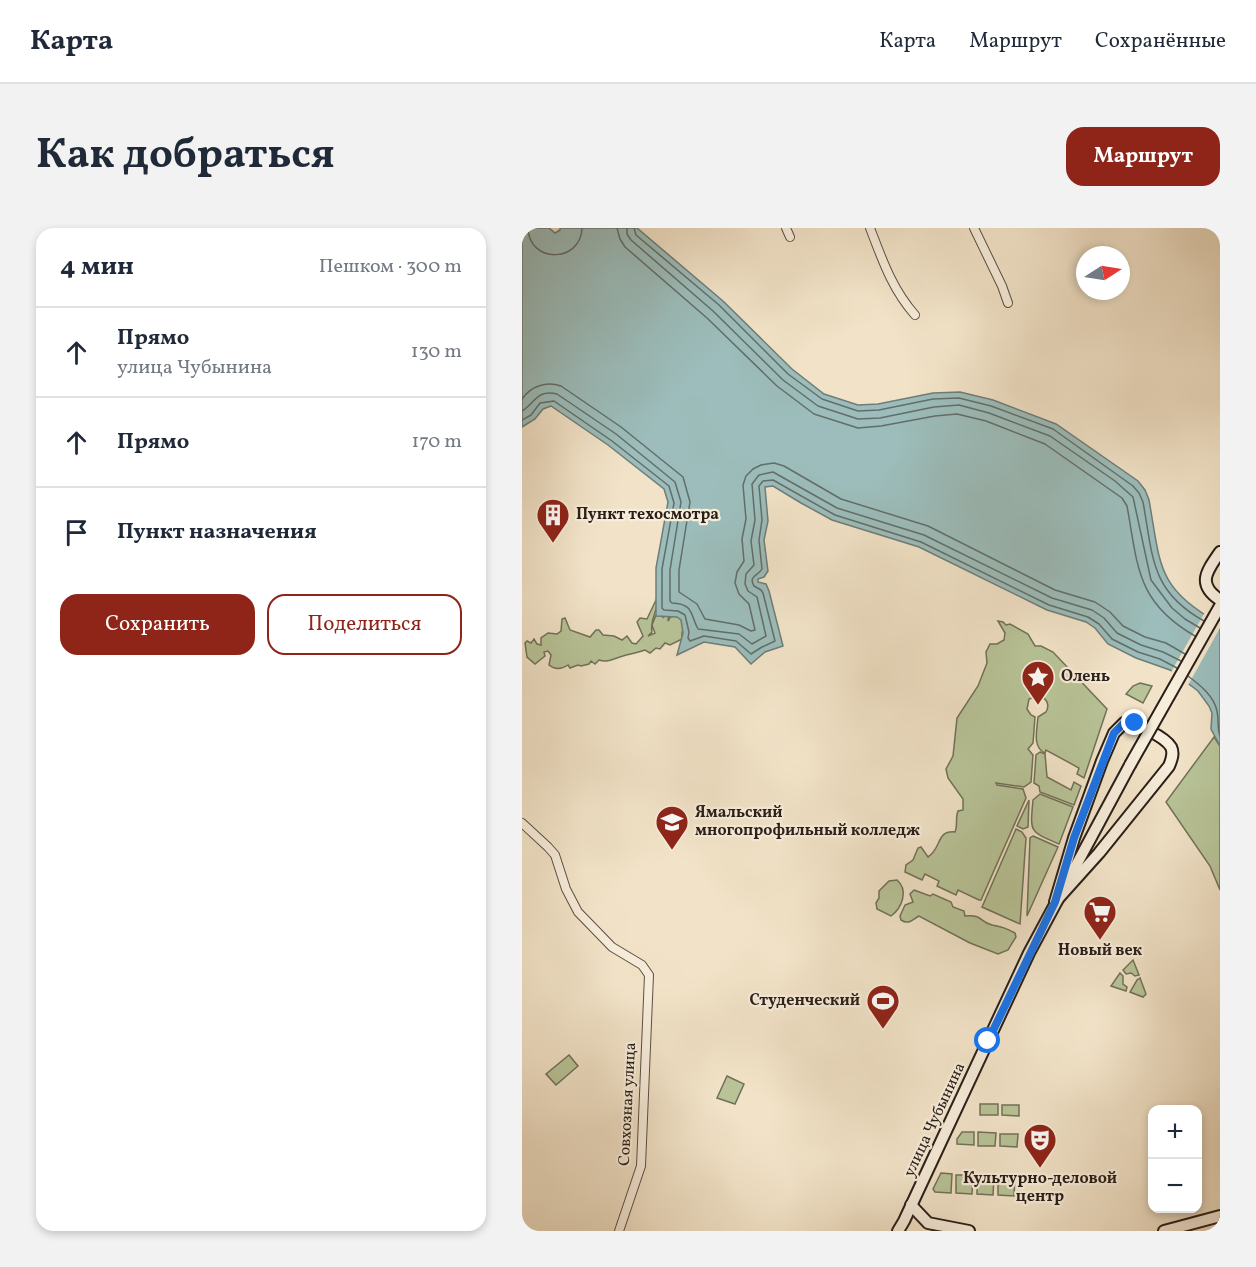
<!DOCTYPE html>
<html lang="ru">
<head>
<meta charset="utf-8">
<style>
	body { margin:0; font-family:Vollkorn,serif; background:#f2f2f3; color:#1f2937 }
	.controls { position:absolute; right:18px; bottom:18px; display:grid; overflow:hidden; border-radius:12px; box-shadow:0 3px 9px #0003 }
	.controls button { width:54px; height:54px; display:grid; place-items:center; padding:0; border:0; border-bottom:2px solid #e0e1e3; background:#fff; color:#1f2937; font:30px sans-serif }
	.compass { position:absolute; left:554px; top:18px; width:54px; height:54px; border-radius:50%; background:#fff; box-shadow:0 3px 9px #0003; rotate:78deg }
	.stop { position:absolute; width:18px; height:18px; margin:-14px; border:4px solid #1a73e8; border-radius:50%; background:#fff }
	.stop.end { background:#1a73e8; border-color:#fff; box-shadow:0 2px 6px #0008 }
	.list { margin:0; padding:0; list-style:none }
	h2 { display:flex; justify-content:space-between; align-items:center; height:78px; margin:0; padding:0 24px; font-size:26px }
	h2 small { font-size:20px; font-weight:400; color:#747a83 }
	.list li { display:grid; grid-template-columns:39px 1fr auto; gap:18px; align-items:center; box-sizing:border-box; height:90px; padding:0 24px; border-top:2px solid #e0e1e3 }
	.list b { display:block; font-size:22px; white-space:nowrap }
	.list p { margin:0; font-size:20px; white-space:nowrap; color:#747a83 }
	.list em { font-size:20px; font-style:normal; color:#747a83 }
	.actions { display:flex; gap:12px; padding:18px 24px }
	.actions a { flex:1; padding:14px 0; border:2px solid #8f2418; border-radius:18px; text-align:center; font-size:21px; color:#8f2418 }
	.actions .main { background:#8f2418; color:#fff }
	.icon { flex:none; width:33px; height:33px; fill:none; stroke:currentColor; stroke-width:2; stroke-linecap:round; stroke-linejoin:round }
	.map { position:relative; flex:none; width:698px; height:1003px; overflow:hidden; border-radius:18px }
	header { display:flex; align-items:center; gap:36px; box-sizing:border-box; height:84px; padding:0 30px; background:#fff; border-bottom:2px solid #e0e1e3 }
	header strong { font-size:28px }
	nav { display:flex; gap:33px; margin-inline-start:auto; font-size:21px }
	.intro { display:flex; align-items:center; justify-content:space-between; box-sizing:border-box; height:144px; padding:0 36px }
	h1 { margin:0; font-size:42px }
	.button { padding:15px 27px; border-radius:18px; background:#8f2418; color:#fff; font-size:21px; font-weight:700 }
	main { display:flex; gap:36px; padding:0 36px }
	aside { flex:1; background:#fff; border-radius:18px; box-shadow:0 3px 9px #0003 }
	.map>svg:first-child { display:block }
</style>
</head>
<body>
<header>
<strong>Карта</strong>
<nav><a>Карта</a><a>Маршрут</a><a>Сохранённые</a></nav>
</header>
<div class="intro"><h1>Как добраться</h1><a class="button">Маршрут</a></div>
<main>
<aside>
<h2>4 мин<small>Пешком · 300 m</small></h2>
<ul class="list">
<li><svg class="icon" aria-label="ahead" viewBox="0 0 24 24"><path d="M12 20V5M6 11l6-6 6 6"/></svg><div><b>Прямо</b><p>улица Чубынина</p></div><em>130 m</em></li>
<li><svg class="icon" aria-label="ahead" viewBox="0 0 24 24"><path d="M12 20V5M6 11l6-6 6 6"/></svg><div><b>Прямо</b></div><em>170 m</em></li>
<li><svg class="icon" aria-label="arrive" viewBox="0 0 24 24"><path d="M6 21V4h12l-3 4 3 4H6"/></svg><div><b>Пункт назначения</b></div></li>
</ul>
<div class="actions"><a class="main">Сохранить</a><a>Поделиться</a></div>
</aside>
<div class="map">
<svg width="698" height="1003" viewBox="0 0 698 1003">
	<rect width="100%" height="100%" fill="#f2e3c8"/>
	<filter id="stains"><feTurbulence type="fractalNoise" baseFrequency=".00333" numOctaves="4"/><feColorMatrix values="0 0 0 0 .2 0 0 0 0 .09 0 0 0 0 .02 0 0 0 .5 -.17"/></filter>
	<radialGradient id="worn" r=".72"><stop offset=".6" stop-color="#630" stop-opacity="0"/><stop offset="1" stop-color="#630" stop-opacity=".3"/></radialGradient>
	<g fill="#b8c498" stroke="#707158" stroke-width="1.5">
		<path d="M135,370C137,382 127,392 130,404L126,408L133,405L130,397L134,387L143,379L141,390L147,382L146,393L151,385L160,389L162,402L160,404V411L148,417L143,415L138,421L134,420L128,425L123,422C114,425 108,426 101,428C92,430 87,435 77,432L73,436L69,433L67,436L59,438L56,437L48,440L46,437C40,441 33,442 27,437L29,427L26,423L22,424L23,428L13,436L5,429L3,415L5,413L9,415L12,411L15,416L19,417V410L26,405L35,406L39,403L40,391L43,390L48,402L68,409L74,402H77L81,407L92,408L100,412L105,408L110,415L114,416L121,408L115,394L118,390L125,391Z"/>
		<path d="M476,393L481,394L484,397L488,396L506,406L513,418H519L531,424L585,481L562,550L555,546L557,540L524,522L523,525C510,519 515,502 516,489L524,484C528,477 525,470 517,468L507,471L505,481L509,487L513,489L511,515L506,521L511,527L509,554L502,559L474,555L475,557L501,561L504,570L459,672H457L436,662L434,667L415,658L417,653L403,646L400,652L383,644L384,637L391,632L396,620L399,619L406,629C420,620 414,602 433,604C436,597 433,590 436,583L441,582V571L426,550L424,541L431,528L435,490L456,458L465,435L464,424L468,416H475L482,412L483,405Z"/>
		<polygon points="618,455 630,458 621,475 604,466 611,458"/>
		<polygon points="692,509 698,518 698,662 688,638 644,574"/>
		<polygon points="518,524 523,526 525,549 549,562 552,554 559,558 552,577 518,564 517,558 512,555 514,527"/>
		<path d="M518,566L551,579L537,616C507,603 508,605 511,572Z"/>
		<polygon points="507,572 506,599 501,601 495,598"/>
		<polygon points="494,601 500,604 504,610 498,696 460,679"/>
		<polygon points="511,608 536,619 505,688 508,610"/>
		<path d="M375,652C387,662 380,680 369,688L355,681L354,675L357,670V663L367,653Z"/>
		<path d="M392,662L408,668L411,666L429,674L431,679L442,683L443,688C461,686 457,694 470,697C481,699 483,700 493,705L494,709L486,722L476,726L448,715L397,688C390,692 387,697 379,692L378,688L383,677L391,674L388,666Z"/>
		<polygon points="611,732 617,747 613,748 609,745 604,746 601,742"/>
		<polygon points="598,745 601,748 601,756 605,759 604,763 589,758"/>
		<polygon points="618,750 624,766 621,769 608,764 615,752"/>
		<polygon points="47,827 56,838 34,857 24,846"/>
		<polygon points="205,848 222,856 213,876 195,870"/>
		<rect x="458" y="876" width="18" height="11"/>
		<polygon points="480,877 497,877 497,888 480,887"/>
		<polygon points="440,904 452,904 452,917 435,916 435,911"/>
		<polygon points="456,904 474,905 473,918 456,918"/>
		<polygon points="478,906 496,906 495,919 478,918"/>
		<polygon points="419,945 430,946 429,965 413,964 411,961"/>
		<polygon points="434,947 451,947 450,966 434,965"/>
		<polygon points="455,948 472,949 471,967 455,966"/>
		<polygon points="476,949 493,950 492,968 476,967"/>
	</g>
	<path fill="#9cbdbb" stroke="#6e7d79" stroke-width="1.5" d="M4,0H27L33,5L38,2V0H115L201,73L270,141L302,166L336,177L356,176L411,165L438,164L471,172L534,196L616,253L623,262L627,272C639,339 634,359 698,396V518L689,501L690,485L687,478L676,463L648,442L614,430L586,416L573,400L564,394L525,382L397,319L310,292L279,275L251,258L243,259L246,293L242,312L246,343L242,349L236,351V354L244,356L247,363L261,418L243,424L229,436L213,419L182,414L155,427L161,405L159,392L155,389L134,388V340L146,274L142,261L86,217L29,178L21,181L13,191L0,199V5Z"/>
	<polygon fill="#f2e3c8" points="683,384 698,392 698,400 665,459 648,446"/>
	<g fill="none" stroke-linecap="round" stroke-linejoin="round">
		<g stroke="#626e69" stroke-width="1.5">
			<path d="M6,0C7,36 59,35 60,0"/>
			<path d="M95,0L98,11L103,19L185,90L255,158L292,186L336,200L359,198L413,188L435,186L464,193L523,216L600,270L605,278C616,338 614,374 673,408"/>
			<polyline points="105,0 105,6 109,12 191,83 261,152 296,178 336,191 358,190 412,179 437,177 467,185 528,208 593,253 611,269 629,352 650,380 663,391 678,400"/>
			<path d="M112,0L114,7L197,77L266,146L300,171L336,183L357,182L411,171L437,170L469,178L531,201L611,258L617,265L621,274C631,328 628,363 682,393"/>
			<path d="M0,171C9,158 24,153 39,158L99,199L161,249L168,274L157,342V364L175,376L183,391L217,397L229,403L233,402L227,376L217,366L213,355L215,344L222,333L220,311L224,291L221,257L224,248L231,241L239,237L252,235L262,238L319,271L406,298L533,362L573,374L588,384L601,398L623,409L644,415L663,426"/>
			<path d="M0,183C13,175 15,161 35,166L94,206L153,254L159,274L148,342V373L150,375C172,376 168,386 176,401L217,406L230,416L244,408L235,369L226,363L223,356L224,346L232,337L229,313L233,292L230,256L237,247L251,244L315,280L402,307L530,370L570,382L582,390L595,405L619,417L641,424L659,433"/>
			<path d="M0,192L9,187L18,175L32,173L90,213L147,258L152,275L140,341V380L142,382L156,383L163,387L167,404L166,410L168,413L182,408L214,413L229,426L240,419L253,413L241,365L239,362L232,358C226,348 236,348 240,341L237,312L240,292L237,258L241,253L251,252L313,287L399,314L527,377L566,389L577,396L590,411L616,424L638,431L655,440"/>
			<path d="M666,448C678,457 692,468 695,483C697,492 695,499 698,508"/>
		</g>
		<g stroke="#5b4f43" stroke-width="10">
			<g id="street">
				<polyline points="264,0 268,9"/>
				<path d="M348,0C360,31 370,61 393,87"/>
				<polyline points="452,0 480,58 486,75"/>
				<polyline points="0,595 26,619 33,627 44,661 56,684 90,719 120,737 127,747 119,938 97,1003"/>
			</g>
		</g>
		<g stroke="#291e17" stroke-width="14">
			<g id="secondary">
				<path d="M698,324C685,343 674,356 698,372"/>
				<path d="M602,495C613,494 643,509 649,519C652,525 650,531 647,538L577,625L533,674L552,610L580,533L592,505Z"/>
				<polyline points="389,977 406,995 447,1003"/>
				<polyline points="376,1003 382,993 507,725 608,537"/>
				<polyline points="642,1003 698,988"/>
			</g>
		</g>
		<use href="#street" stroke="#f7eddb" stroke-width="8"/>
		<use href="#secondary" stroke="#f7eddb" stroke-width="10"/>
		<g stroke="#291e17" stroke-width="14" stroke-linecap="butt">
			<polyline id="secondary-bridge" points="608,537 698,378"/>
		</g>
		<use href="#secondary-bridge" stroke="#f7eddb" stroke-width="10"/>
	</g>
	<g fill="none" stroke-linecap="round" stroke-linejoin="round">
		<polyline stroke="#1a73e8" stroke-width="8" points="466,813 533,674 552,610 592,505 602,495 613,495"/>
	</g>
	<defs>
		<g id="building-pin" transform="scale(1.725)"><path d="M0 17L-7.5 6A9.5 9.5 0 1 1 7.5 6Z" fill="#8f2418" stroke="#f7eddb"/><path d="M-4-6H4V6H1V3H-1V6H-4ZM-2.5-4.3h1.7v1.8h-1.7ZM.8-4.3h1.7v1.8H.8ZM-2.5-1h1.7V.8h-1.7ZM.8-1h1.7V.8H.8Z" fill="#fff"/></g>
		<g id="sight-pin" transform="scale(1.725)"><path d="M0 17L-7.5 6A9.5 9.5 0 1 1 7.5 6Z" fill="#8f2418" stroke="#f7eddb"/><path d="M0-6L1.8-2.2L6-1.7L2.9 1.2L3.7 5.4L0 3.3L-3.7 5.4L-2.9 1.2L-6-1.7L-1.8-2.2Z" fill="#fff"/></g>
		<g id="university-pin" transform="scale(1.725)"><path d="M0 17L-7.5 6A9.5 9.5 0 1 1 7.5 6Z" fill="#8f2418" stroke="#f7eddb"/><path d="M0-5L7-2L0 1L-7-2ZM-4 1L0 2.5L4 1V4Q0 6-4 4Z" fill="#fff"/></g>
		<g id="supermarket-pin" transform="scale(1.725)"><path d="M0 17L-7.5 6A9.5 9.5 0 1 1 7.5 6Z" fill="#8f2418" stroke="#f7eddb"/><path d="M-6-5.5h2.5l.6 2H6L4.5 2H-2.5L-4.4-4H-6ZM-1.5 3.2a1.3 1.3 0 1 0 .1 0ZM3 3.2a1.3 1.3 0 1 0 .1 0Z" fill="#fff"/></g>
		<g id="stadium-pin" transform="scale(1.725)"><path d="M0 17L-7.5 6A9.5 9.5 0 1 1 7.5 6Z" fill="#8f2418" stroke="#f7eddb"/><path d="M0-5a6.5 5 0 1 0 0 10a6.5 5 0 1 0 0-10ZM-3.5-1.8h7v3.6h-7Z" fill="#fff"/></g>
		<g id="theatre-pin" transform="scale(1.725)"><path d="M0 17L-7.5 6A9.5 9.5 0 1 1 7.5 6Z" fill="#8f2418" stroke="#f7eddb"/><path d="M-5-5.5Q0-4 5-5.5V0Q5 5 0 6Q-5 5-5 0ZM-3.3-2.5H-1v1.5H-3.3ZM1-2.5H3.3v1.5H1ZM-2.8 1Q0 5.5 2.8 1Z" fill="#fff"/></g>
	</defs>
	<g fill-rule="evenodd">
		<use href="#building-pin" x="31" y="287"/>
		<use href="#sight-pin" x="516" y="449"/>
		<use href="#university-pin" x="150" y="594"/>
		<use href="#supermarket-pin" x="578" y="684"/>
		<use href="#stadium-pin" x="361" y="773"/>
		<use href="#theatre-pin" x="518" y="912"/>
	</g>
	<g text-anchor="middle" dominant-baseline="central" stroke-width="4.5" stroke-linejoin="round" paint-order="stroke">
		<g font-size="16" font-weight="bold" fill="#291e17" stroke="#f7eddb" text-anchor="start">
			<text x="54" y="287">Пункт техосмотра</text>
			<text x="539" y="449">Олень</text>
			<text x="173" y="585">Ямальский<tspan x="173" dy="18">многопрофильный колледж</tspan></text>
			<text x="578" y="723" text-anchor="middle">Новый век</text>
			<text x="338" y="773" text-anchor="end">Студенческий</text>
			<text x="518" y="951" text-anchor="middle">Культурно-деловой<tspan x="518" dy="18">центр</tspan></text>
		</g>
		<g font-size="16" fill="#291e17" stroke="#f7eddb">
			<text transform="translate(106 876) rotate(-87)">Совхозная улица</text>
			<text transform="translate(413 892) rotate(-65)">улица Чубынина</text>
		</g>
	</g>
	<rect width="100%" height="100%" filter="url(#stains)"/>
	<rect width="100%" height="100%" fill="url(#worn)"/>
</svg>
<div class="controls">
<button>+</button>
<button>−</button>
</div>
<svg class="compass" viewBox="-18 -18 36 36"><path d="M0-13l5 13h-10z" fill="#e53935"/><path d="M0 13l5-13h-10z" fill="#747a83"/></svg>
<div class="stop" style="left:466px;top:813px"></div>
<div class="stop end" style="left:613px;top:495px"></div>
</div>
</main>
</body>
</html>
